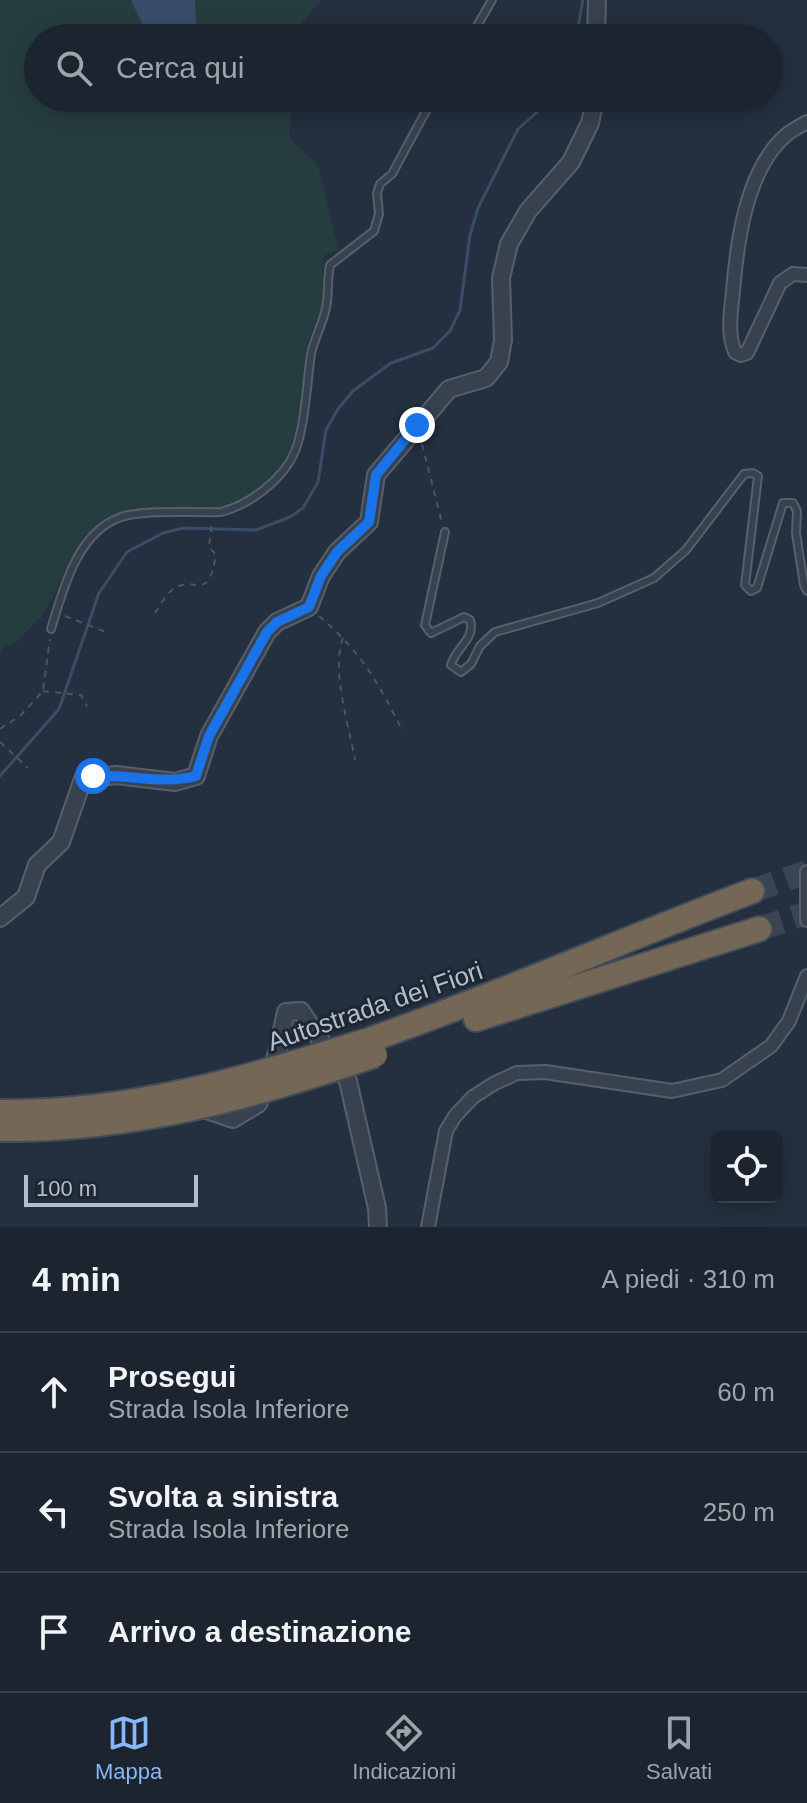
<!DOCTYPE html>
<html lang="it">
<head>
<meta charset="utf-8">
<style>
	body { margin:0; font-family:Arial,sans-serif; background:#242c37; color:#f1f3f6 }
	.controls { position:absolute; right:24px; bottom:24px; display:grid; overflow:hidden; border-radius:12px; box-shadow:0 4px 20px #0003 }
	.controls button { width:72px; height:72px; display:grid; place-items:center; padding:0; border:0; border-bottom:2px solid #39414b; background:#1b242f; color:#f1f3f6; font:40px sans-serif }
	.scale { position:absolute; left:24px; bottom:20px; width:174px; box-sizing:border-box; padding-left:8px; border:4px solid #b4bdca; border-top:0; font-size:22px; line-height:28px; white-space:nowrap; color:#b4bdca; -webkit-text-stroke:6px #1d2734; paint-order:stroke }
	.stop { position:absolute; width:24px; height:24px; margin:-18px; border:6px solid #1a73e8; border-radius:50%; background:#fff }
	.stop.end { background:#1a73e8; border-color:#fff; box-shadow:0 2px 8px #0008 }
	.list { margin:0; padding:0; list-style:none }
	h2 { display:flex; justify-content:space-between; align-items:center; height:104px; margin:0; padding:0 32px; font-size:34px }
	h2 small { font-size:26px; font-weight:400; color:#a0a4aa }
	.list li { display:grid; grid-template-columns:52px 1fr auto; gap:24px; align-items:center; box-sizing:border-box; height:120px; padding:0 32px; border-top:2px solid #39414b }
	.list b { display:block; font-size:30px; white-space:nowrap }
	.list p { margin:0; font-size:26px; white-space:nowrap; color:#a0a4aa }
	.list em { font-size:26px; font-style:normal; color:#a0a4aa }
	.icon { flex:none; width:44px; height:44px; fill:none; stroke:currentColor; stroke-width:2; stroke-linecap:round; stroke-linejoin:round }
	.map { position:relative; flex:none; width:807px; height:1227px; overflow:hidden }
	.search { position:absolute; background:#1b242f; box-shadow:0 4px 20px #0003; left:24px; right:24px; top:24px; height:88px; display:flex; align-items:center; gap:20px; box-sizing:border-box; padding:0 28px; border-radius:44px; color:#a0a4aa; font-size:30px }
	.sheet { height:464px; background:#1b242f }
	nav { display:flex; justify-content:space-around; align-items:center; box-sizing:border-box; height:112px; border-top:2px solid #39414b; background:#1b242f; font-size:22px; color:#a0a4aa }
	nav a { display:grid; justify-items:center; gap:4px }
	nav .on { color:#88b7fa }
	.map>svg:first-child { display:block }
</style>
</head>
<body>
<div class="map">
<svg width="807" height="1227" viewBox="0 0 807 1227">
	<rect width="100%" height="100%" fill="#24303f"/>
	<polygon fill="#263d40" points="0,0 321,0 289,38 38,38 38,98 293,98 289,138 318,165 339,251 330,252 323,257 323,309 315,322 305,350 304,393 291,447 278,470 249,499 220,510 109,515 99,524 81,549 72,557 46,611 16,642 4,646 0,652"/>
	<polygon fill="#384e68" points="131,0 195,0 197,38 149,38"/>
	<g fill="none" stroke-linecap="round" stroke-linejoin="round">
		<g stroke="#384e68" stroke-width="3">
			<polyline points="576,38 583,0"/>
			<polyline points="0,776 59,709 99,593 127,552 163,533 183,528 256,530 290,517 303,508 318,482 326,430 338,409 353,391 391,363 433,348 450,331 460,310 470,235 478,208 518,129 553,98"/>
		</g>
		<g stroke="#3a4554" stroke-width="24" stroke-dasharray="24 12" stroke-linecap="butt">
			<polyline points="752,891 807,872"/>
			<polyline points="759,929 807,913"/>
		</g>
		<g stroke="#56606d" stroke-width="10">
			<g id="service">
				<polyline points="470,38 492,0"/>
				<path d="M445,532L425,625L431,633L464,617L470,620C476,639 455,648 451,665L461,672L471,664L480,646L495,632L598,603L654,578L686,550L744,474L753,473L758,476L745,585L751,591L757,588L783,503H793L797,511L796,533L804,585L807,591"/>
				<path d="M51,629C63,590 77,532 121,517C148,509 192,513 221,512C249,505 284,479 295,451C305,427 307,381 311,354C314,339 323,323 326,308C329,294 327,279 330,265L374,231L379,214L377,193L380,184L392,174L433,98"/>
			</g>
		</g>
		<g stroke="#56606d" stroke-width="16">
			<g id="minor">
				<path d="M807,122C800,126 792,130 786,135C746,170 737,242 733,291C731,311 727,334 735,352L741,355L747,353L780,283L793,274L807,275"/>
				<polyline points="807,872 807,920"/>
				<polyline points="428,1227 446,1131 455,1116 473,1097 495,1083 517,1073 545,1072 672,1091 722,1080 771,1046 789,1021 807,976"/>
			</g>
		</g>
		<g stroke="#56606d" stroke-width="20">
			<g id="tertiary">
				<polyline points="596,38 597,0"/>
				<polyline points="0,918 26,897 37,865 61,842 83,779 116,775 175,782 196,776 209,736 267,632 277,622 309,607 321,576 337,552 369,522 376,475 449,389 486,378 499,362 503,340 501,278 509,244 528,211 571,162 590,123 595,98"/>
				<polyline points="198,1107 233,1119 258,1104 277,1053 286,1012 301,1011 348,1081 377,1208 378,1227"/>
			</g>
		</g>
		<g stroke="#434d5a" stroke-width="28">
			<g id="motorway">
				<polyline points="476,1019 759,929"/>
				<path d="M372,1039C501,994 625,939 752,891"/>
			</g>
		</g>
		<g stroke="#445a5d" stroke-width="2" stroke-dasharray="6 6" stroke-linecap="butt">
			<polyline points="422,444 442,523"/>
			<path d="M155,613C160,606 165,596 171,591C194,571 207,607 216,555L209,547L212,522"/>
			<polyline points="65,616 106,632"/>
			<path d="M319,616C362,653 378,682 403,732"/>
			<path d="M343,638C331,672 349,725 355,760"/>
			<polyline points="43,691 81,695 87,706"/>
			<polyline points="0,729 21,715 43,691 50,639"/>
			<polyline points="0,742 28,768"/>
		</g>
		<use href="#service" stroke="#38424f" stroke-width="6"/>
		<use href="#minor" stroke="#38424f" stroke-width="12"/>
		<use href="#tertiary" stroke="#38424f" stroke-width="16"/>
		<use href="#motorway" stroke="#756755" stroke-width="24"/>
		<g stroke="#434d5a" stroke-width="28" stroke-linecap="butt">
			<g id="motorway-bridge">
				<path d="M0,1112C126,1114 247,1079 366,1041"/>
				<path d="M0,1129C129,1131 254,1097 375,1055"/>
			</g>
		</g>
		<use href="#motorway-bridge" stroke="#756755" stroke-width="24"/>
	</g>
	<g fill="none" stroke-linecap="round" stroke-linejoin="round">
		<path stroke="#1a73e8" stroke-width="10" d="M93,776C128,774 163,785 196,776L209,736L267,632L277,622L309,607L321,576L337,552L369,522L376,475L417,425"/>
	</g>
	<g text-anchor="middle" dominant-baseline="central" stroke-width="6" stroke-linejoin="round" paint-order="stroke">
		<g font-size="26" fill="#b4bdca" stroke="#1d2734">
			<text transform="translate(375 1006) rotate(-19)">Autostrada dei Fiori</text>
		</g>
	</g>
</svg>
<div class="controls">
<button><svg class="icon" aria-label="locate" viewBox="0 0 24 24"><circle cx="12" cy="12" r="6"/><path d="M12 2v4M12 18v4M2 12h4M18 12h4"/></svg></button>
</div>
<div class="scale">100 m</div>
<div class="stop" style="left:93px;top:776px"></div>
<div class="stop end" style="left:417px;top:425px"></div>
<div class="search"><svg class="icon" aria-label="search" viewBox="0 0 24 24"><circle cx="10" cy="10" r="6"/><path d="M15 15l6 6"/></svg>Cerca qui</div>
</div>
<section class="sheet">
<h2>4 min<small>A piedi · 310 m</small></h2>
<ul class="list">
<li><svg class="icon" aria-label="ahead" viewBox="0 0 24 24"><path d="M12 20V5M6 11l6-6 6 6"/></svg><div><b>Prosegui</b><p>Strada Isola Inferiore</p></div><em>60 m</em></li>
<li><svg class="icon" aria-label="left" viewBox="0 0 24 24"><path d="M17 20v-9H6M10 6l-5 5 5 5"/></svg><div><b>Svolta a sinistra</b><p>Strada Isola Inferiore</p></div><em>250 m</em></li>
<li><svg class="icon" aria-label="arrive" viewBox="0 0 24 24"><path d="M6 21V4h12l-3 4 3 4H6"/></svg><div><b>Arrivo a destinazione</b></div></li>
</ul>
</section>
<nav>
<a class="on"><svg class="icon" aria-label="map" viewBox="0 0 24 24"><path d="M3 6l6-2 6 2 6-2v14l-6 2-6-2-6 2zM9 4v14M15 6v14"/></svg>Mappa</a>
<a><svg class="icon" aria-label="directions" viewBox="0 0 24 24"><path d="M12 3l9 9-9 9-9-9zM9 14v-3h6M13 9l2 2-2 2"/></svg>Indicazioni</a>
<a><svg class="icon" aria-label="saved" viewBox="0 0 24 24"><path d="M7 4h10v16l-5-4-5 4z"/></svg>Salvati</a>
</nav>
</body>
</html>
